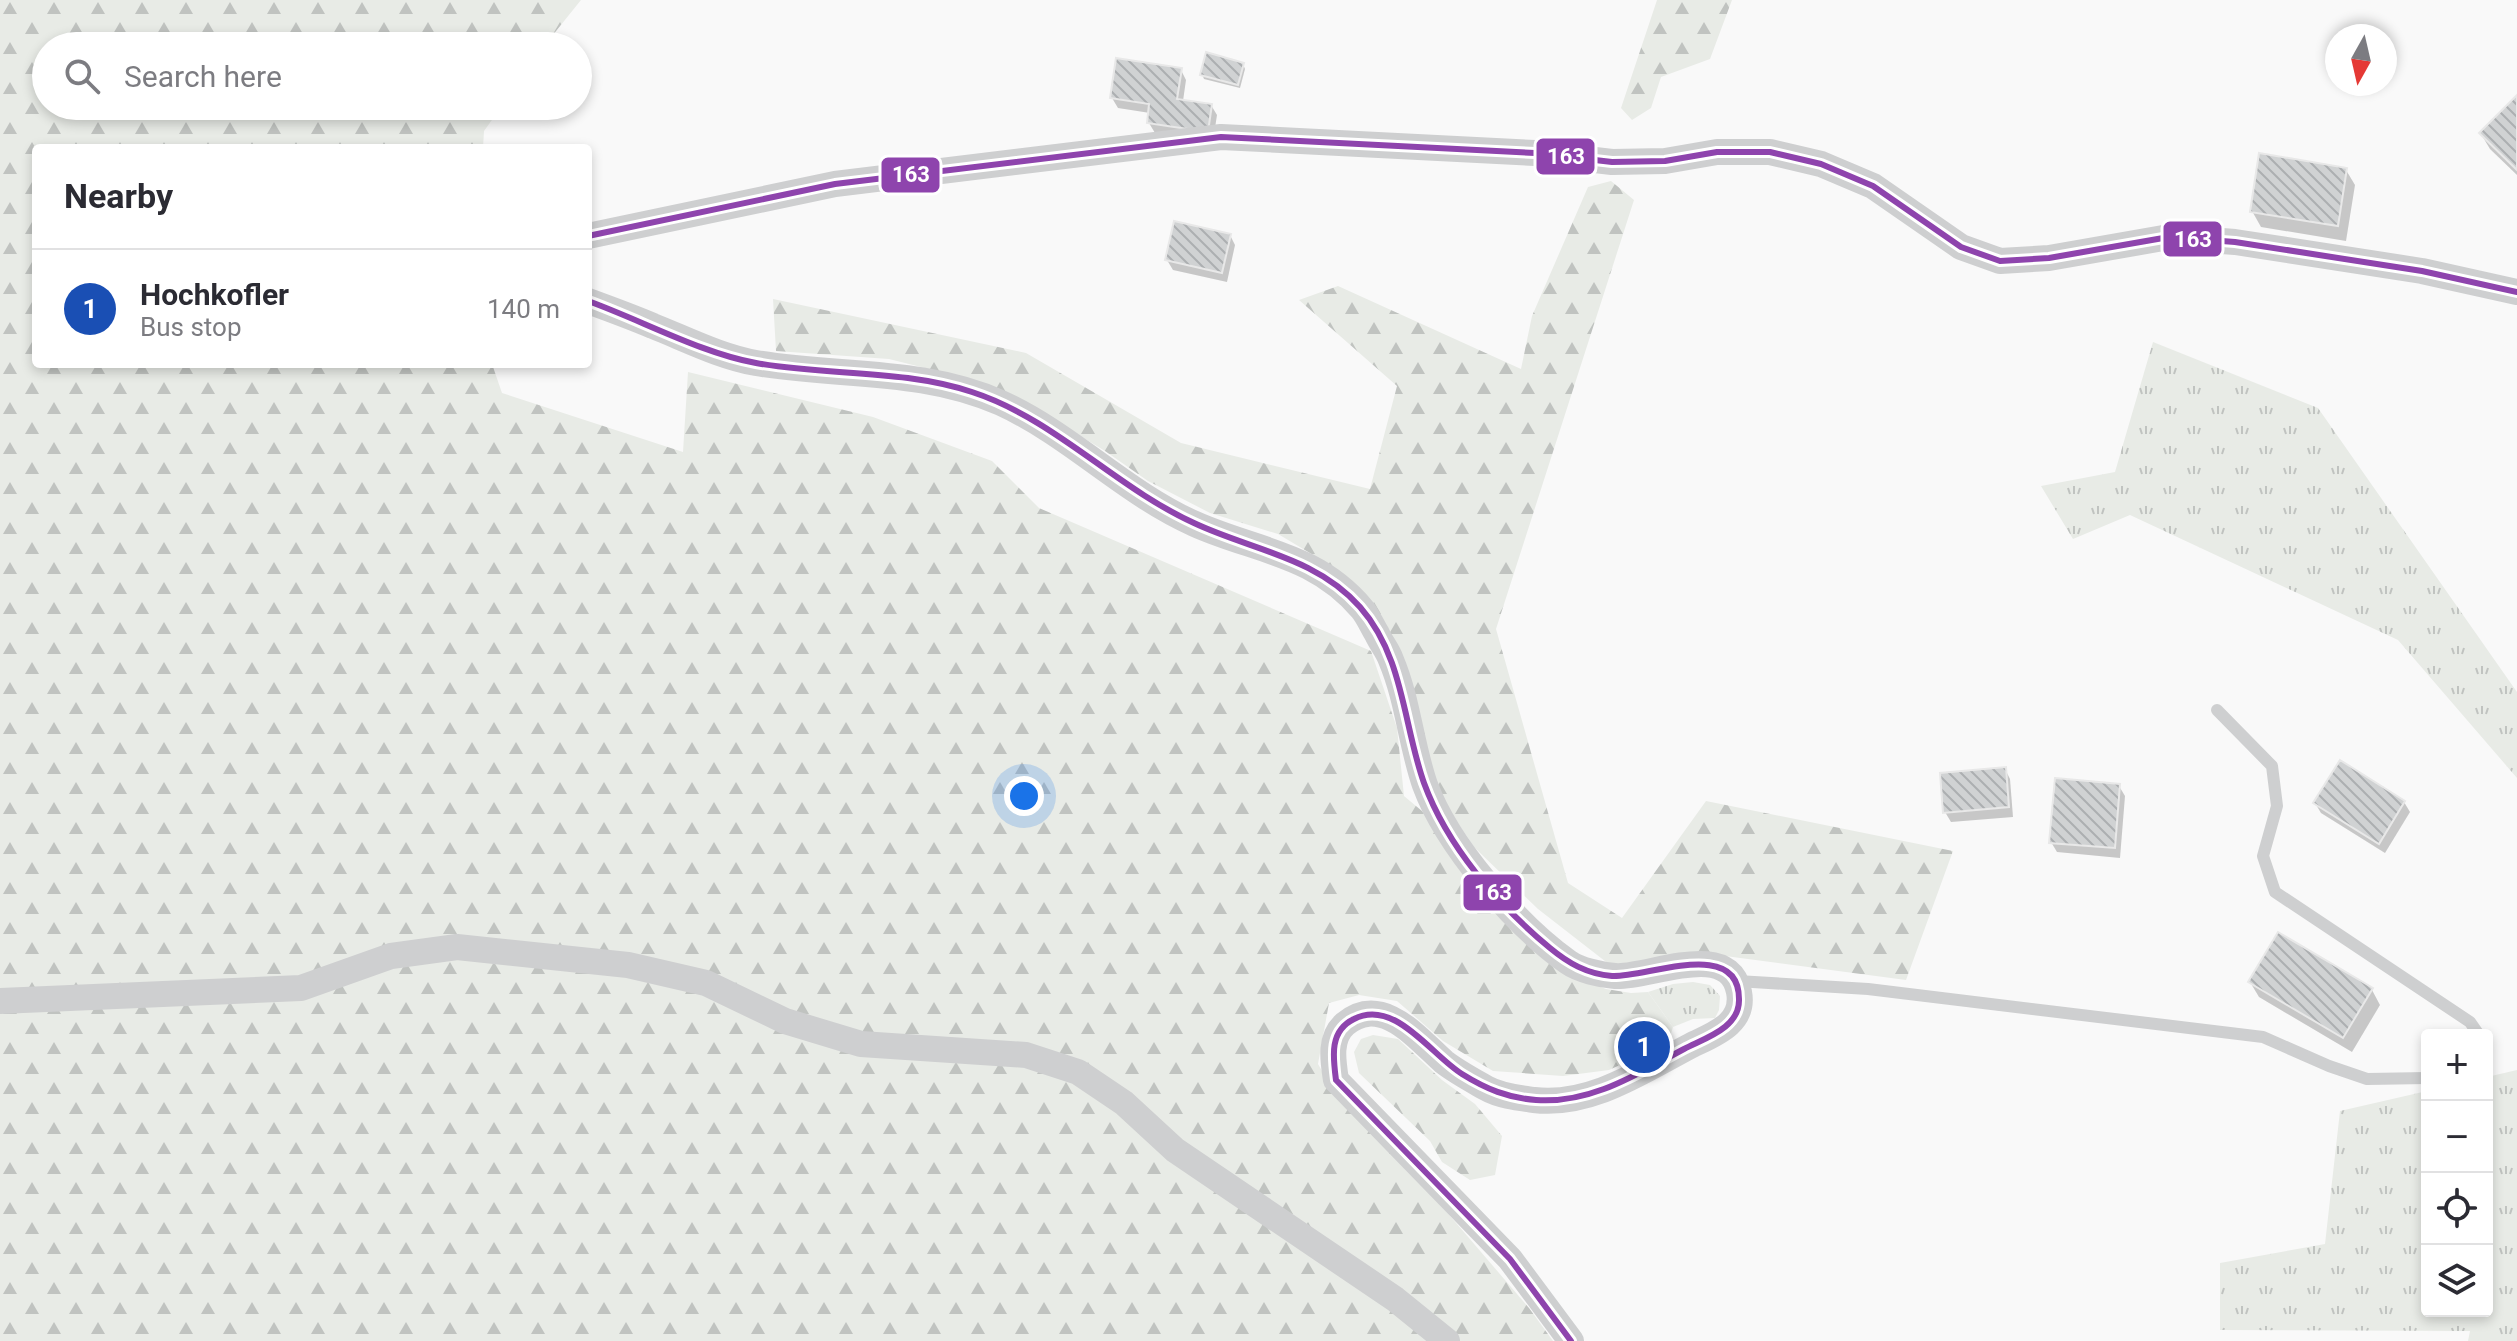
<!DOCTYPE html>
<html lang="en">
<head>
<meta charset="utf-8">
<style>
	body { margin:0; font-family:Roboto,sans-serif; background:#f7f7f7; color:#2b2b33 }
	.controls { position:absolute; right:24px; bottom:24px; display:grid; overflow:hidden; border-radius:8px; box-shadow:0 4px 12px #0003 }
	.controls button { width:72px; height:72px; display:grid; place-items:center; padding:0; border:0; border-bottom:2px solid #e1e1e2; background:#fff; color:#2b2b33; font:40px sans-serif }
	.compass { position:absolute; left:2325px; top:24px; width:72px; height:72px; border-radius:50%; background:#fff; box-shadow:0 4px 12px #0003; rotate:188deg }
	.you { position:absolute; left:1024px; top:796px; width:28px; height:28px; margin:-20px; border:6px solid #fff; border-radius:50%; background:#1a73e8; box-shadow:0 0 0 12px #1a73e833 }
	.badge { display:grid; place-items:center; width:52px; height:52px; border-radius:50%; background:#db2777; color:#fff; font-size:26px; font-weight:700 }
	.pin { position:absolute; translate:-50% -50%; border:4px solid #fff; box-shadow:0 2px 8px #0006 }
	.list { margin:0; padding:0; list-style:none }
	h2 { display:flex; justify-content:space-between; align-items:center; height:104px; margin:0; padding:0 32px; font-size:34px }
	h2 small { font-size:26px; font-weight:400; color:#7c7c81 }
	.list li { display:grid; grid-template-columns:52px 1fr auto; gap:24px; align-items:center; box-sizing:border-box; height:120px; padding:0 32px; border-top:2px solid #e1e1e2 }
	.list b { display:block; font-size:30px; white-space:nowrap }
	.list p { margin:0; font-size:26px; white-space:nowrap; color:#7c7c81 }
	.list em { font-size:26px; font-style:normal; color:#7c7c81 }
	.icon { flex:none; width:44px; height:44px; fill:none; stroke:currentColor; stroke-width:2; stroke-linecap:round; stroke-linejoin:round }
	.map { position:relative; flex:none; width:2517px; height:1341px; overflow:hidden }
	.search { position:absolute; background:#fff; box-shadow:0 4px 12px #0003; left:32px; top:32px; width:560px; height:88px; display:flex; align-items:center; gap:20px; box-sizing:border-box; padding:0 28px; border-radius:44px; color:#7c7c81; font-size:30px }
	.panel { position:absolute; background:#fff; box-shadow:0 4px 12px #0003; left:32px; top:144px; width:560px; height:224px; border-radius:8px }
	.map>svg:first-child { display:block }
</style>
</head>
<body>
<div class="map">
<svg width="2517" height="1341" viewBox="0 0 2517 1341">
	<defs>
		<pattern id="grass-tufts" width="24" height="20" patternUnits="userSpaceOnUse" patternTransform="scale(2)"><rect width="24" height="20" fill="#e8ebe6"/><path d="M3 7l-1-3M5 7V3M7 7l1-3M15 17l-1-3M17 17v-4M19 17l1-3" fill="none" stroke="#c0c3c0"/></pattern>
		<pattern id="forest-firs" width="22" height="20" patternUnits="userSpaceOnUse" patternTransform="scale(2)"><rect width="22" height="20" fill="#e8ebe6"/><path d="M5 1l3.5 6h-7zM16 11l3.5 6h-7z" fill="#c0c3c0"/></pattern>
		<pattern id="building-back-hatch" width="6" height="6" patternUnits="userSpaceOnUse" patternTransform="scale(2)"><rect width="6" height="6" fill="#d0d2d3"/><path d="M-1 5l2 2M0 0l6 6M5-1l2 2" fill="none" stroke="#acafb1"/></pattern>
	</defs>
	<rect width="100%" height="100%" fill="#f9f9f9"/>
	<g fill="url(#grass-tufts)">
		<polygon points="2153,342 2318,408 2517,692 2517,778 2398,640 2130,515 2073,539 2041,486 2115,472"/>
		<polygon points="1693,982 1710,985 1720,996 1719,1010 1715,1018 1693,1019 1673,1027 1648,992 1673,984"/>
		<polygon points="2517,1070 2517,1341 2468,1341 2470,1331 2220,1330 2220,1263 2325,1244 2340,1111 2427,1091 2427,1311 2487,1311 2487,1077"/>
	</g>
	<g fill="url(#forest-firs)">
		<polygon points="0,0 581,0 544,46 46,46 46,106 502,106 484,131 483,148 36,148 36,364 492,364 502,393 683,452 688,372 873,417 992,461 1039,508 1371,651 1397,728 1404,796 1422,811 1470,878 1580,979 1606,989 1631,993 1648,992 1673,1027 1668,1043 1609,1070 1563,1076 1493,1071 1443,1041 1397,1001 1359,995 1329,1003 1318,1064 1339,1101 1421,1182 1529,1308 1553,1341 0,1341"/>
		<polygon points="1657,0 1732,0 1710,59 1661,77 1651,108 1632,120 1621,108"/>
		<polygon points="1611,181 1634,200 1496,629 1568,883 1622,918 1706,801 1953,851 1906,980 1710,954 1610,965 1538,909 1475,848 1444,803 1335,568 1278,534 1210,513 1148,481 1105,451 1026,403 969,379 889,359 776,351 773,299 1026,353 1181,443 1370,489 1397,386 1299,300 1338,286 1521,369 1532,316 1588,187"/>
		<polygon points="1373,1035 1398,1039 1442,1080 1475,1104 1502,1136 1495,1175 1470,1180 1442,1162 1430,1141 1359,1073 1354,1052 1361,1039"/>
	</g>
	<g fill="#0003">
		<polygon points="1243,64 1245,69 1240,88 1204,79 1202,74"/>
		<polygon points="1181,70 1186,80 1183,101 1211,105 1217,115 1213,141 1155,133 1149,123 1150,113 1118,108 1112,98"/>
		<polygon points="2517,98 2517,175 2490,149 2481,134"/>
		<polygon points="2346,170 2355,185 2346,241 2261,227 2252,211"/>
		<polygon points="1230,235 1235,245 1227,282 1173,270 1167,260"/>
		<polygon points="2005,769 2010,779 2013,817 1951,822 1945,812"/>
		<polygon points="2119,786 2125,796 2120,858 2057,852 2051,842"/>
		<polygon points="2404,802 2410,812 2385,853 2321,813 2315,803"/>
		<polygon points="2250,982 2372,990 2380,1005 2352,1052 2259,997"/>
	</g>
	<g fill="url(#building-back-hatch)" stroke="#e8e8e8" stroke-width="2">
		<polygon points="1206,52 1244,63 1238,85 1200,75"/>
		<polygon points="1116,58 1182,68 1177,99 1212,104 1208,132 1147,123 1149,104 1110,98"/>
		<polygon points="2517,95 2517,170 2479,133"/>
		<polygon points="2259,153 2347,168 2338,226 2250,212"/>
		<polygon points="1174,221 1231,234 1222,273 1165,260"/>
		<polygon points="2340,760 2405,801 2379,844 2313,803"/>
		<polygon points="2006,767 2009,807 1943,813 1940,773"/>
		<polygon points="2055,778 2120,784 2115,848 2049,843"/>
		<polygon points="2278,932 2373,988 2343,1038 2248,982"/>
	</g>
	<g fill="none" stroke-linecap="round" stroke-linejoin="round">
		<g stroke="#cecfd0" stroke-width="12">
			<polyline points="2217,710 2272,766 2277,806 2263,856 2275,892 2470,1022 2479,1035"/>
			<polyline points="1737,981 1868,989 2263,1037 2329,1066 2367,1079 2427,1078"/>
		</g>
		<g stroke="#cecfd0" stroke-width="26">
			<polyline points="588,236 835,184 1221,137 1535,153 1612,162 1665,161 1717,152 1770,152 1821,164 1873,186 1961,247 2000,261 2049,258 2169,237 2235,242 2422,271 2517,292"/>
			<path d="M588,301C610,309 632,317 653,326C686,339 721,357 756,363C839,377 923,368 1001,403C1071,435 1125,493 1195,524C1255,551 1315,553 1362,609C1368,616 1372,626 1377,634C1381,643 1388,651 1391,660C1408,700 1411,745 1425,785C1447,845 1516,925 1568,962C1579,970 1601,975 1615,976C1647,979 1729,938 1739,992C1745,1023 1715,1034 1692,1045C1644,1070 1591,1107 1534,1100C1519,1098 1500,1096 1486,1088C1472,1080 1457,1072 1444,1062C1418,1039 1382,993 1345,1024C1329,1038 1333,1061 1336,1080L1510,1259L1571,1341"/>
			<polyline points="0,1001 301,988 391,956 457,947 628,965 706,983 785,1021 861,1044 1026,1055 1078,1072 1124,1103 1175,1150 1395,1299 1447,1341"/>
		</g>
		<g stroke="#fff" stroke-width="12">
			<g id="bus-1">
				<polyline points="588,236 835,184 1221,137 1535,153 1612,162 1665,161 1717,152 1770,152 1821,164 1873,186 1961,247 2000,261 2049,258 2169,237 2235,242 2422,271 2517,292"/>
				<path d="M588,301C641,320 701,353 756,363C827,376 902,369 972,392C1055,419 1115,487 1194,523C1251,550 1316,557 1360,607C1404,657 1403,724 1424,783C1447,846 1498,905 1550,948C1568,963 1587,974 1612,976C1646,978 1739,937 1739,999C1740,1028 1705,1038 1684,1049C1637,1074 1591,1104 1536,1100C1508,1098 1486,1089 1462,1074C1431,1055 1395,998 1354,1019C1329,1031 1333,1057 1336,1080L1510,1259L1571,1341"/>
			</g>
		</g>
		<use href="#bus-1" stroke="#8e44ad" stroke-width="6"/>
	</g>
	<g stroke="#fff" stroke-width="3">
		<rect x="1535" y="137" width="61" height="39" rx="8" fill="#8e44ad"/>
		<rect x="880" y="156" width="61" height="38" rx="8" fill="#8e44ad"/>
		<rect x="2162" y="220" width="61" height="38" rx="8" fill="#8e44ad"/>
		<rect x="1462" y="873" width="61" height="39" rx="8" fill="#8e44ad"/>
	</g>
	<g font-size="22" text-anchor="middle" font-weight="bold" fill="#fff">
		<text x="1566" y="164">163</text>
		<text x="911" y="182">163</text>
		<text x="2193" y="247">163</text>
		<text x="1493" y="900">163</text>
	</g>
</svg>
<div class="controls">
<button>+</button>
<button>−</button>
<button><svg class="icon" aria-label="locate" viewBox="0 0 24 24"><circle cx="12" cy="12" r="6"/><path d="M12 2v4M12 18v4M2 12h4M18 12h4"/></svg></button>
<button><svg class="icon" aria-label="layers" viewBox="0 0 24 24"><path d="M12 4l9 5-9 5-9-5zM3 14l9 5 9-5"/></svg></button>
</div>
<svg class="compass" viewBox="-18 -18 36 36"><path d="M0-13l5 13h-10z" fill="#e53935"/><path d="M0 13l5-13h-10z" fill="#7c7c81"/></svg>
<div class="you"></div>
<div class="pin badge" style="left:1644px;top:1047px;background:#1a4fb4">1</div>
<div class="search"><svg class="icon" aria-label="search" viewBox="0 0 24 24"><circle cx="10" cy="10" r="6"/><path d="M15 15l6 6"/></svg>Search here</div>
<section class="panel">
<h2>Nearby<small></small></h2>
<ul class="list">
<li><span class="badge" style="background:#1a4fb4">1</span><div><b>Hochkofler</b><p>Bus stop</p></div><em>140 m</em></li>
</ul>
</section>
</div>
</body>
</html>
